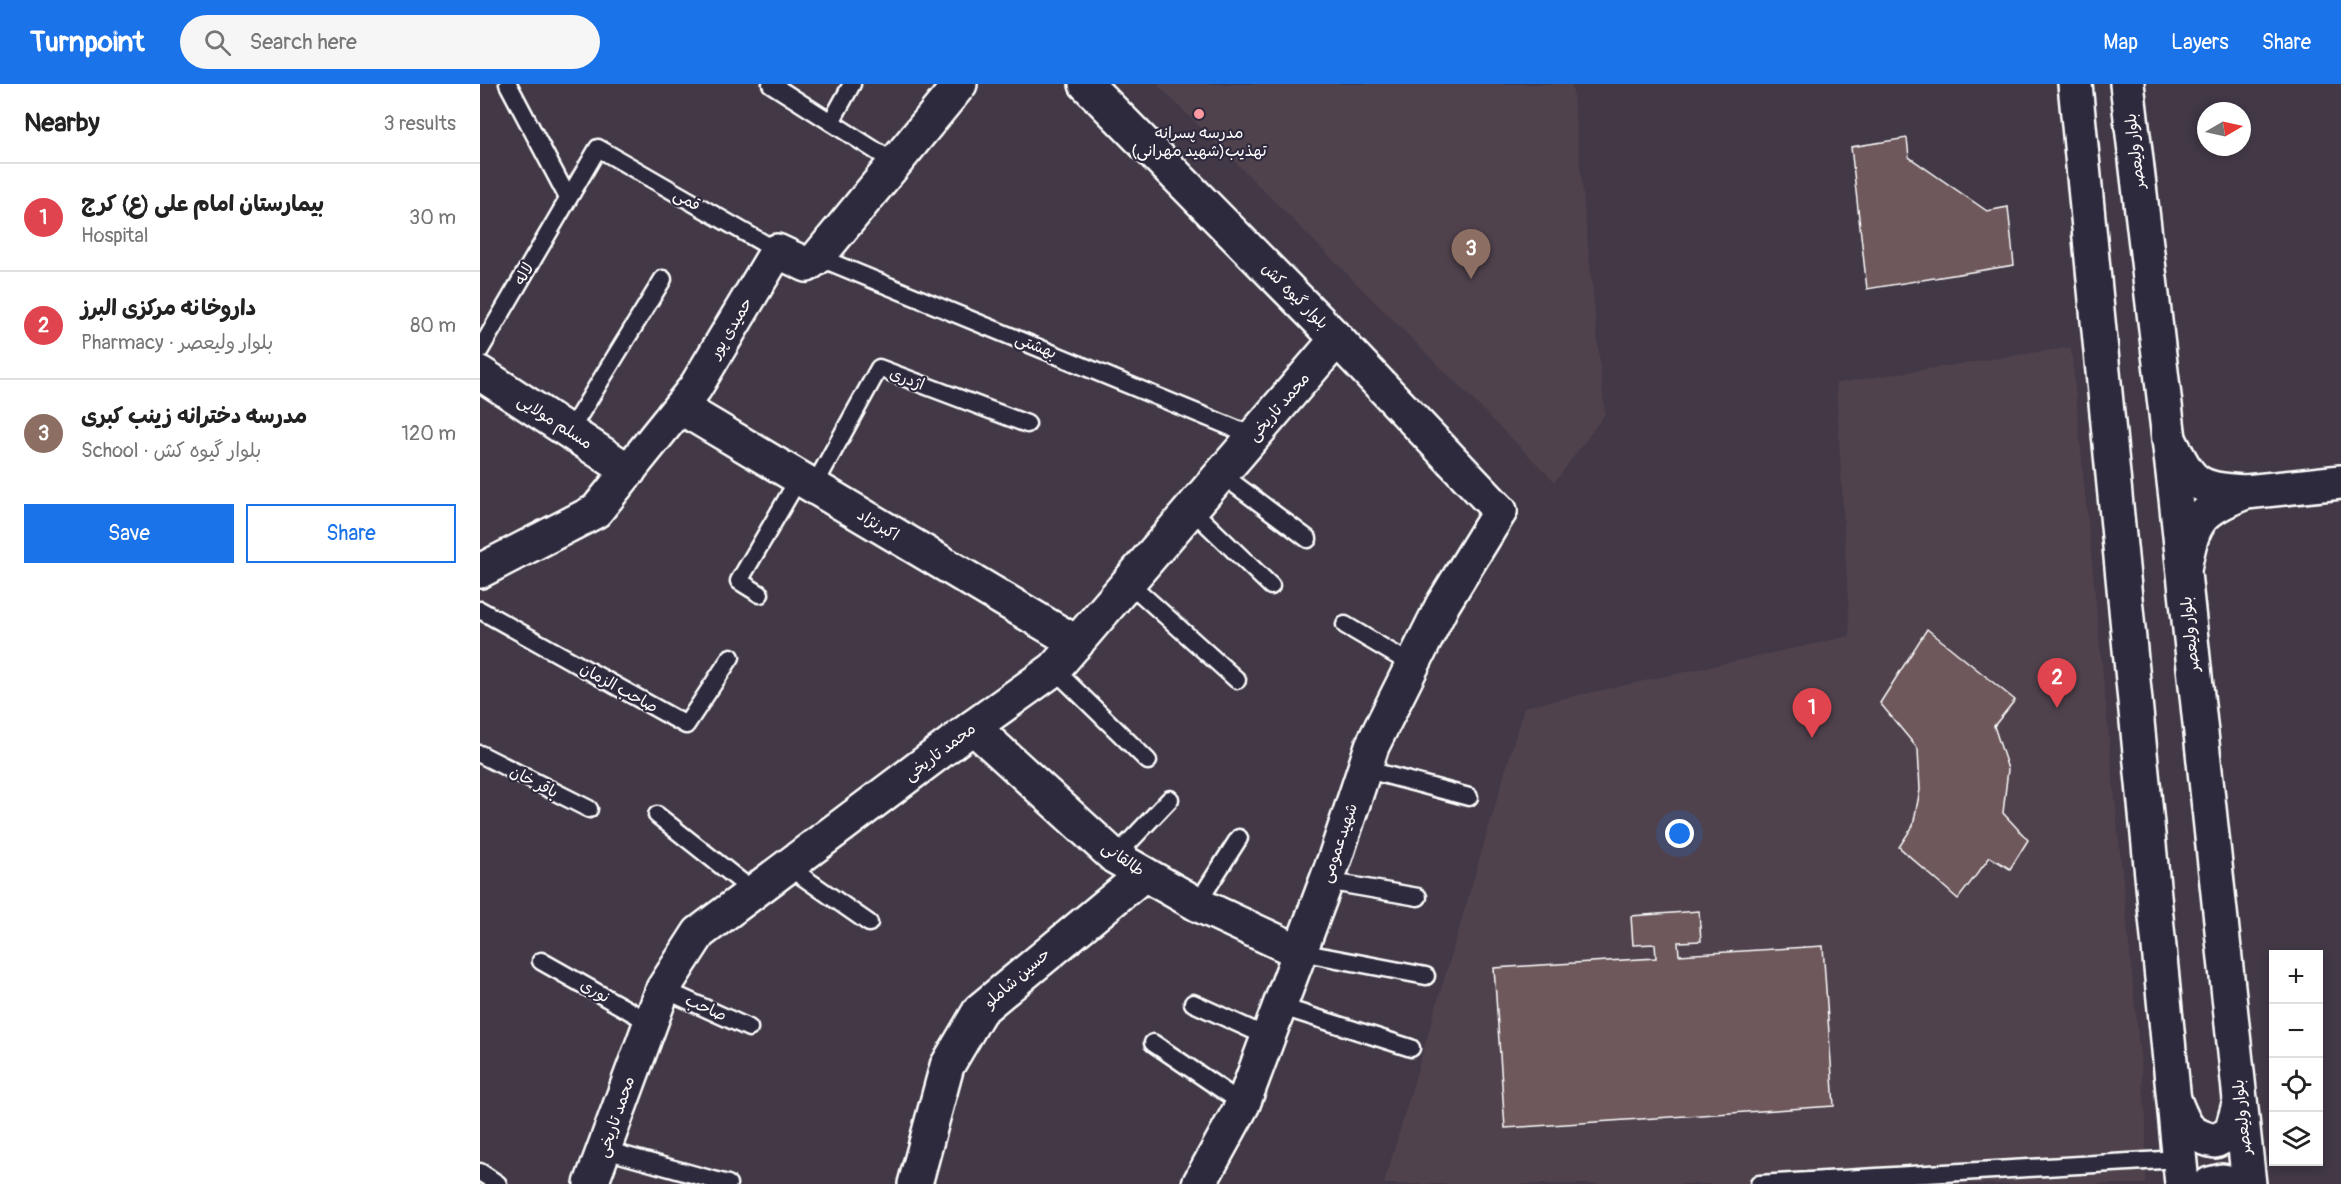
<!DOCTYPE html>
<html lang="en">
<head>
<meta charset="utf-8">
<style>
	body { margin:0; font-family:Pangolin,"Playpen Sans Arabic",sans-serif; background:#f6f6f6; color:#222 }
	.controls { position:absolute; right:18px; bottom:18px; display:grid; overflow:hidden; border-radius:0px; box-shadow:0 3px 9px #0003 }
	.controls button { width:54px; height:54px; display:grid; place-items:center; padding:0; border:0; border-bottom:2px solid #e0e0e0; background:#fff; color:#222; font:30px sans-serif }
	.compass { position:absolute; left:1717px; top:18px; width:54px; height:54px; border-radius:50%; background:#fff; box-shadow:0 3px 9px #0003; rotate:81deg }
	.you { position:absolute; left:1200px; top:750px; width:21px; height:21px; margin:-15px; border:4px solid #fff; border-radius:50%; background:#1a73e8; box-shadow:0 0 0 9px #1a73e833 }
	.badge { display:grid; place-items:center; width:39px; height:39px; border-radius:50%; background:#1a73e8; color:#fff; font-size:20px; font-weight:700 }
	.pin { position:absolute; translate:-50% -50px; filter:drop-shadow(0 2px 3px #0008) }
	.pin::after { content:''; position:absolute; top:32px; width:21px; height:18px; background:inherit; clip-path:polygon(0 0,100% 0,50% 100%) }
	.list { margin:0; padding:0; list-style:none }
	h2 { display:flex; justify-content:space-between; align-items:center; height:78px; margin:0; padding:0 24px; font-size:26px }
	h2 small { font-size:20px; font-weight:400; color:#767676 }
	.list li { display:grid; grid-template-columns:39px 1fr auto; gap:18px; align-items:center; box-sizing:border-box; height:108px; padding:0 24px; border-top:2px solid #e0e0e0 }
	.list b { display:block; font-size:22px; white-space:nowrap }
	.list p { margin:0; font-size:20px; white-space:nowrap; color:#767676 }
	.list em { font-size:20px; font-style:normal; color:#767676 }
	.actions { display:flex; gap:12px; padding:18px 24px }
	.actions a { flex:1; padding:14px 0; border:2px solid #1a73e8; border-radius:0px; text-align:center; font-size:21px; color:#1a73e8 }
	.actions .main { background:#1a73e8; color:#fff }
	.icon { flex:none; width:33px; height:33px; fill:none; stroke:currentColor; stroke-width:2; stroke-linecap:round; stroke-linejoin:round }
	.map { position:relative; flex:none; width:1861px; height:1100px; overflow:hidden }
	header { display:flex; align-items:center; gap:36px; box-sizing:border-box; height:84px; padding:0 30px; background:#1a73e8; color:#fff }
	header strong { font-size:28px }
	nav { display:flex; gap:33px; margin-inline-start:auto; font-size:21px }
	.search { width:420px; height:54px; background:#f6f6f6; display:flex; align-items:center; gap:15px; box-sizing:border-box; padding:0 21px; border-radius:33px; color:#767676; font-size:22px }
	main { display:flex }
	aside { flex:1; background:#fff }
	.map>svg:first-child { display:block }
</style>
</head>
<body>
<header>
<strong>Turnpoint</strong>
<div class="search"><svg class="icon" aria-label="search" viewBox="0 0 24 24"><circle cx="10" cy="10" r="6"/><path d="M15 15l6 6"/></svg>Search here</div>
<nav><a>Map</a><a>Layers</a><a>Share</a></nav>
</header>
<main>
<aside>
<h2>Nearby<small>3 results</small></h2>
<ul class="list">
<li><span class="badge" style="background:#e0444e">1</span><div><b>بیمارستان امام علی (ع) کرج</b><p>Hospital</p></div><em>30 m</em></li>
<li><span class="badge" style="background:#e0444e">2</span><div><b>داروخانه مرکزی البرز</b><p>Pharmacy · بلوار ولیعصر</p></div><em>80 m</em></li>
<li><span class="badge" style="background:#8d6e63">3</span><div><b>مدرسه دخترانه زینب کبری</b><p>School · بلوار گیوه کش</p></div><em>120 m</em></li>
</ul>
<div class="actions"><a class="main">Save</a><a>Share</a></div>
</aside>
<div class="map">
<svg width="1861" height="1100" viewBox="0 0 1861 1100">
	<rect width="100%" height="100%" fill="#423846"/>
	<filter id="ink" filterUnits="userSpaceOnUse"><feTurbulence type="fractalNoise" baseFrequency=".0167" numOctaves="2"/><feDisplacementMap in="SourceGraphic" scale="12" xChannelSelector="R" yChannelSelector="G"/><feConvolveMatrix kernelMatrix="1 2 1 2 8 2 1 2 1" color-interpolation-filters="sRGB"/></filter>
	<g filter="url(#ink)">
		<g fill="#4f424d">
			<polygon points="677,0 1092,0 1125,330 1075,398"/>
			<polygon points="1591,263 1666,1035 1666,1100 904,1100 1044,623 1370,552 1356,299"/>
		</g>
		<g fill="#6e595c" stroke="#fff" stroke-width="1.5">
			<polygon points="1427,54 1429,73 1507,127 1528,123 1534,181 1387,205 1371,63"/>
			<polygon points="1447,545 1535,616 1514,642 1528,685 1523,729 1548,756 1530,785 1510,773 1478,815 1419,763 1433,742 1440,706 1438,665 1400,619"/>
			<polygon points="1219,827 1221,857 1198,858 1199,871 1343,862 1354,1022 1025,1044 1014,884 1176,874 1175,860 1153,861 1151,832"/>
		</g>
		<g fill="none" stroke-linecap="round" stroke-linejoin="round">
			<g stroke="#fff" stroke-width="21">
				<g id="lane">
					<polyline points="28,0 88,114"/>
					<polyline points="291,0 415,79"/>
					<polyline points="351,38 372,0"/>
					<polyline points="338,173 773,352"/>
					<polyline points="0,266 118,64 297,167"/>
					<polyline points="89,348 183,195"/>
					<polyline points="741,390 828,455"/>
					<polyline points="334,402 399,284 547,340"/>
					<polyline points="711,425 791,502"/>
					<polyline points="648,498 757,596"/>
					<polyline points="280,510 259,497 319,394"/>
					<polyline points="0,526 206,641 251,573"/>
					<polyline points="865,541 931,580"/>
					<polyline points="574,585 668,677"/>
					<polyline points="0,670 109,725"/>
					<polyline points="884,685 989,713"/>
					<polyline points="177,731 273,807"/>
					<polyline points="635,773 690,715"/>
					<polyline points="307,782 389,839"/>
					<polyline points="846,797 938,813"/>
					<polyline points="717,820 759,754"/>
					<polyline points="820,868 946,892"/>
					<polyline points="61,877 169,938"/>
					<polyline points="183,905 269,944"/>
					<polyline points="713,919 788,953"/>
					<polyline points="799,922 931,964"/>
					<polyline points="673,959 763,1020"/>
					<polyline points="125,1066 248,1100"/>
					<polyline points="0,1088 18,1100"/>
					<polyline points="1279,1100 1699,1075"/>
				</g>
			</g>
			<g stroke="#fff" stroke-width="38">
				<g id="street">
					<polyline points="0,289 149,387"/>
					<polyline points="200,323 597,559"/>
					<path d="M1689,355C1712,400 1714,405 1766,408C1719,427 1713,435 1704,486"/>
					<polyline points="1766,408 1861,398"/>
					<polyline points="0,487 116,427 215,304 297,167 327,181 338,173 480,0"/>
					<polyline points="493,643 635,773 717,820 820,868"/>
					<polyline points="435,1100 467,982 500,926 664,790"/>
					<polyline points="719,1100 763,1020 855,774 892,662 963,520 1020,427"/>
				</g>
			</g>
			<g stroke="#fff" stroke-width="38">
				<g id="secondary">
					<polyline points="606,0 857,255 1020,427"/>
					<polyline points="1595,0 1702,1100"/>
					<polyline points="1647,0 1696,414 1769,1100"/>
					<path d="M1695,1018C1705,1043 1708,1051 1735,1057L1751,1049L1760,1017"/>
					<polyline points="111,1100 183,905 219,849 493,643 574,585 857,255"/>
					<polyline points="1730,1100 1742,1097 1756,1100"/>
				</g>
			</g>
			<use href="#lane" stroke="#2f2a3d" stroke-width="16"/>
			<use href="#street" stroke="#2f2a3d" stroke-width="33"/>
			<use href="#secondary" stroke="#2f2a3d" stroke-width="33"/>
		</g>
	</g>
	<circle fill="#ff9aa2" stroke="#2f2a3d" stroke-width="2" cx="719" cy="30" r="6"/>
	<g text-anchor="middle" dominant-baseline="central" stroke-width="4.5" stroke-linejoin="round" paint-order="stroke">
		<g font-size="16" fill="#fff" stroke="#2f2a3d">
			<text x="719" y="49">مدرسه پسرانه<tspan x="719" dy="18">تهذیب(شهید مهرانی)</tspan></text>
		</g>
		<g font-size="16" fill="#fff" stroke="#2f2a3d">
			<text transform="translate(1655 67) rotate(-97)">بلوار ولیعصر</text>
			<text transform="translate(207 116) rotate(30)">قمی</text>
			<text transform="translate(44 190) rotate(-60)">لاله</text>
			<text transform="translate(815 212) rotate(45)">بلوار گیوه کش</text>
			<text transform="translate(251 244) rotate(-59)">حمیدی پور</text>
			<text transform="translate(556 262) rotate(22)">بهشتی</text>
			<text transform="translate(427 295) rotate(21)">اژدری</text>
			<text transform="translate(799 323) rotate(-49)">محمد تاریخی</text>
			<text transform="translate(75 338) rotate(33)">مسلم مولایی</text>
			<text transform="translate(398 441) rotate(31)">اکبرنژاد</text>
			<text transform="translate(1710 550) rotate(-96)">بلوار ولیعصر</text>
			<text transform="translate(139 604) rotate(29)">صاحب الزمان</text>
			<text transform="translate(460 668) rotate(-37)">محمد تاریخی</text>
			<text transform="translate(54 698) rotate(27)">باقر خان</text>
			<text transform="translate(859 759) rotate(-71)">شهیدعمومی</text>
			<text transform="translate(643 775) rotate(35)">طالقانی</text>
			<text transform="translate(537 894) rotate(-41)">حسین شاملو</text>
			<text transform="translate(115 907) rotate(30)">نوری</text>
			<text transform="translate(226 924) rotate(24)">صاحب</text>
			<text transform="translate(136 1033) rotate(-71)">محمد تاریخی</text>
			<text transform="translate(1762 1033) rotate(-96)">بلوار ولیعصر</text>
		</g>
	</g>
</svg>
<div class="controls">
<button>+</button>
<button>−</button>
<button><svg class="icon" aria-label="locate" viewBox="0 0 24 24"><circle cx="12" cy="12" r="6"/><path d="M12 2v4M12 18v4M2 12h4M18 12h4"/></svg></button>
<button><svg class="icon" aria-label="layers" viewBox="0 0 24 24"><path d="M12 4l9 5-9 5-9-5zM3 14l9 5 9-5"/></svg></button>
</div>
<svg class="compass" viewBox="-18 -18 36 36"><path d="M0-13l5 13h-10z" fill="#e53935"/><path d="M0 13l5-13h-10z" fill="#767676"/></svg>
<div class="you"></div>
<div class="pin badge" style="left:1332px;top:654px;background:#e0444e">1</div>
<div class="pin badge" style="left:1577px;top:624px;background:#e0444e">2</div>
<div class="pin badge" style="left:991px;top:195px;background:#8d6e63">3</div>
</div>
</main>
</body>
</html>
